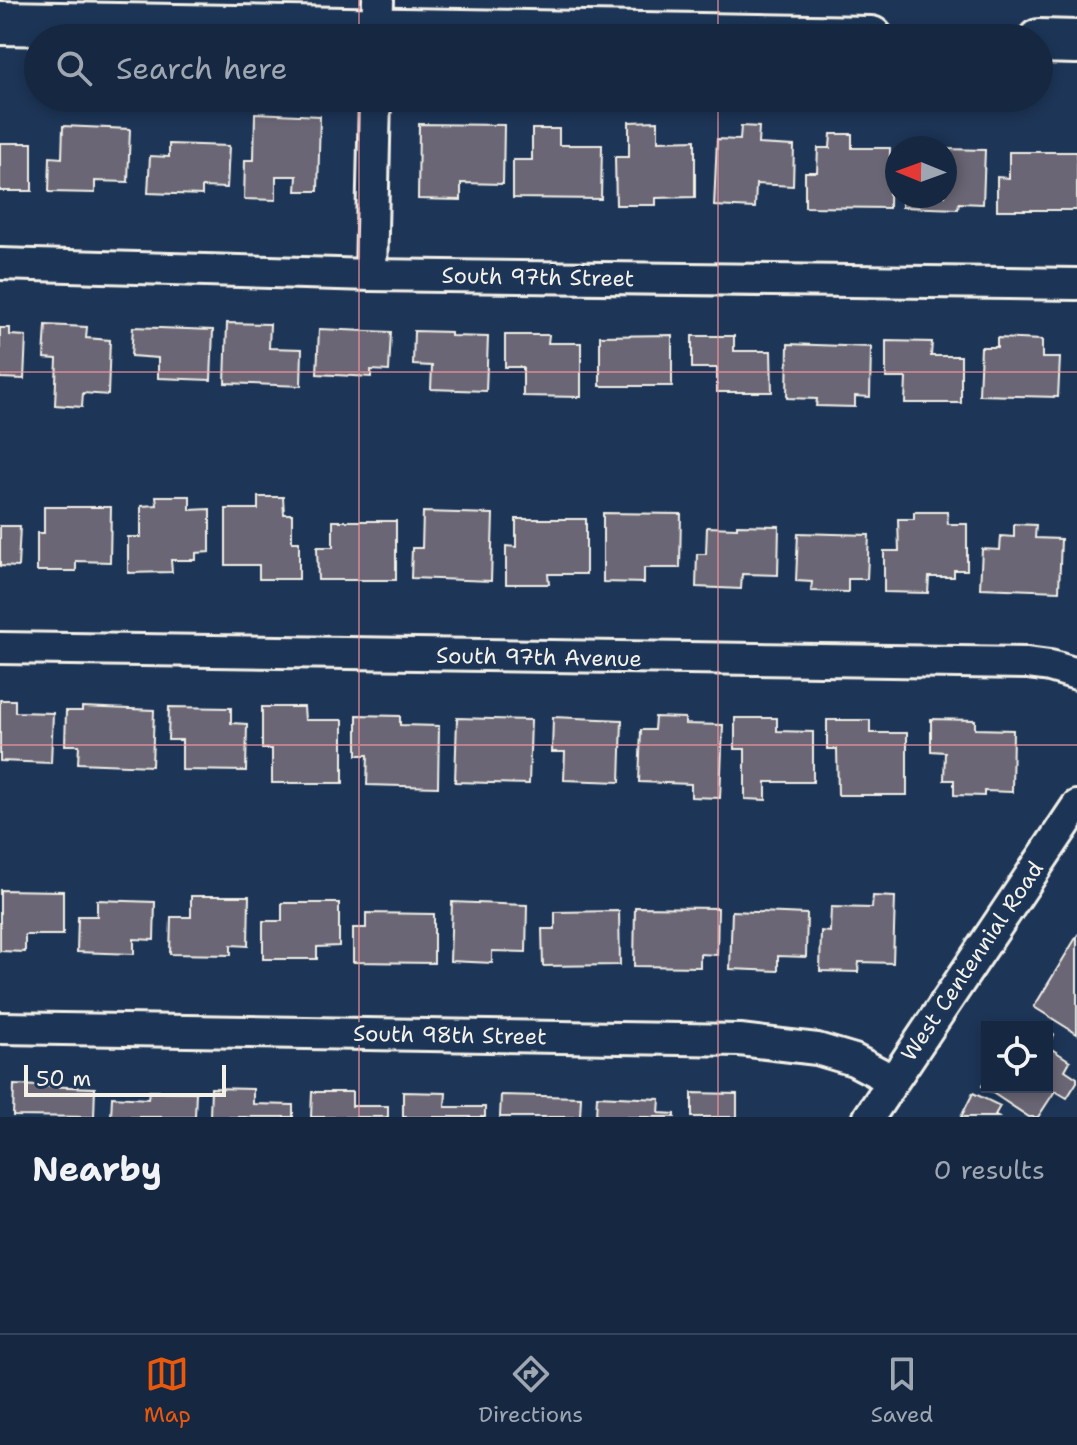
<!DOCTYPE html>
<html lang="en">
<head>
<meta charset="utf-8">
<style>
	body { margin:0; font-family:"Shantell Sans",sans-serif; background:#1f3048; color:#f1f3f6 }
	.controls { position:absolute; right:24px; bottom:24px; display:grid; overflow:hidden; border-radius:0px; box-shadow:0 4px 12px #0003 }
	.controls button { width:72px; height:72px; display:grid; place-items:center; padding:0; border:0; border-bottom:2px solid #35445a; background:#162841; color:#f1f3f6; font:40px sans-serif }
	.compass { position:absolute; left:885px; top:136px; width:72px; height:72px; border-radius:50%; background:#162841; box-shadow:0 4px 12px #0003; rotate:271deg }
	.scale { position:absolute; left:24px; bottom:20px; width:202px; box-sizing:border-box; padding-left:8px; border:4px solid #f4f1e8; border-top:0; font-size:22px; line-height:28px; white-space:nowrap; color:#f4f1e8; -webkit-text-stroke:6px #1d3557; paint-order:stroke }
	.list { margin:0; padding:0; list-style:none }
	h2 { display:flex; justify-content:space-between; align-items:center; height:104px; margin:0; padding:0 32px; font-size:34px }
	h2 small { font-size:26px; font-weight:400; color:#9ea6b1 }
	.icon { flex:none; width:44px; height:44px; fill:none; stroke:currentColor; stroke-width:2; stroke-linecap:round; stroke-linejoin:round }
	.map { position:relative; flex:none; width:1077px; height:1117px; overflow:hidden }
	.search { position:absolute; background:#162841; box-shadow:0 4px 12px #0003; left:24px; right:24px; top:24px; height:88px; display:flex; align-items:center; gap:20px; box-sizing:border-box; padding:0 28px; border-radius:44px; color:#9ea6b1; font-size:30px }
	.sheet { height:216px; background:#162841 }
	nav { display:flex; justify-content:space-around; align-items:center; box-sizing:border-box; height:112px; border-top:2px solid #35445a; background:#162841; font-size:22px; color:#9ea6b1 }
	nav a { display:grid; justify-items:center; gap:4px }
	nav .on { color:#ea580c }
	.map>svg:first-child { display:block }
</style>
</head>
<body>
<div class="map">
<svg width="1077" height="1117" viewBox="0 0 1077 1117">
	<rect width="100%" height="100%" fill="#1d3557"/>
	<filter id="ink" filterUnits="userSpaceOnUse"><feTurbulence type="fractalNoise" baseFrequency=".0125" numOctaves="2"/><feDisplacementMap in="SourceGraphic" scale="16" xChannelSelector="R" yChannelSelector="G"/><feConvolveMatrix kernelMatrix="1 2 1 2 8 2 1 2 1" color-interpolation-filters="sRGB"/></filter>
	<g filter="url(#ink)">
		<g fill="#6a6675" stroke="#f4f1e8" stroke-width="2">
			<polygon points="255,113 320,116 318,191 296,191 297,176 276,176 276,200 244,199 245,160 254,160"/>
			<polygon points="658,121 658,141 695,140 695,197 656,198 656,205 616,205 615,157 629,157 629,122"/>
			<polygon points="419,124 504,125 503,184 461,183 461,200 418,199"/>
			<polygon points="63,126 130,129 128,182 95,181 95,193 49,192 50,157 62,158"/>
			<polygon points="741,126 759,127 758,144 794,146 793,186 756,184 755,208 714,206 717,139 740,140"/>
			<polygon points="532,129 559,129 559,145 602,145 601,199 513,198 513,160 532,160"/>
			<polygon points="831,134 852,134 852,148 890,148 889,208 805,207 805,172 817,172 818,148 830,148"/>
			<rect x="0" y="143" width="32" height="48"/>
			<polygon points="169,144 229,146 227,188 202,187 202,195 148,193 150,156 169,157"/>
			<polygon points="945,149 985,150 983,204 959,203 958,209 902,207 902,196 945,196"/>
			<polygon points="1009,152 1077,152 1077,210 997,210 997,177 1009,178"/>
			<polygon points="227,323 270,324 269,348 302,349 301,386 225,383"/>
			<polygon points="46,325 87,327 86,338 110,340 108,395 83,393 82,407 55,405 57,359 44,358"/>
			<polygon points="133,327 213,330 211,380 158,378 158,358 131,356"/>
			<polygon points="0,328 10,328 10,335 26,336 24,379 0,378"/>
			<polygon points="319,329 391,332 389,371 371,370 371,377 317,374"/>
			<polygon points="414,331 451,332 451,336 488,337 486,391 431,389 432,366 413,365"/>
			<polygon points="505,335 549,335 548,343 581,343 581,397 523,396 523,367 505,367"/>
			<polygon points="672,335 672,386 600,386 600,336"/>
			<polygon points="692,336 734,336 734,351 771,351 772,392 717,392 717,368 692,368"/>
			<polygon points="997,338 1042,340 1042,358 1060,358 1058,397 979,395 981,347 997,347"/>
			<polygon points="886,341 932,342 931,356 961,356 961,403 905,403 906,378 886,378"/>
			<polygon points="788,344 871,347 870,397 855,396 855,407 816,406 817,399 787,398"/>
			<polygon points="156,496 190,496 190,510 210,509 210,552 196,553 196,560 171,560 172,572 128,573 128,537 141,537 141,506 157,505"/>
			<polygon points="258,497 283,497 284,514 292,514 292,542 299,542 299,579 259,579 259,565 226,565 226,509 258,509"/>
			<polygon points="44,507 111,507 110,562 76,561 76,571 37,571 37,533 44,533"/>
			<polygon points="423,512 493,514 491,581 411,578 412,548 422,548"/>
			<polygon points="914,512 947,512 948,524 967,524 967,570 954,570 954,577 929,577 928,593 884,592 884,551 899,551 898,519 914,519"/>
			<polygon points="603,513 681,514 680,568 644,568 644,583 603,582"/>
			<polygon points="516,519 586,519 586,574 548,574 549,584 506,584 506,546 516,547"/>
			<polygon points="333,521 396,521 396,580 318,580 317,547 333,547"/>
			<polygon points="1014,524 1036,525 1035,538 1061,539 1059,591 980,588 982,549 1000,550 1001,536 1014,537"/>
			<polygon points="737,525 779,526 778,575 742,574 741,589 696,587 697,554 706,554 707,527 737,528"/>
			<polygon points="0,526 20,526 18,567 0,566"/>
			<polygon points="798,533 869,535 867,579 848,579 848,592 811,591 812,582 796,581"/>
			<polygon points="0,700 15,700 15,712 53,713 51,763 0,761"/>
			<polygon points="82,707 154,710 152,766 78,763 79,745 65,745 66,711 82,711"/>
			<polygon points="169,707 231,708 231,723 247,724 246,771 182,770 182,740 168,740"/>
			<polygon points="262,707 304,707 305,720 343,720 343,783 272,783 272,749 262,749"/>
			<polygon points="357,715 400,716 400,725 439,726 438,787 367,785 368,755 357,755"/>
			<polygon points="553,717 622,720 620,782 564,780 565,752 552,752"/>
			<polygon points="655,717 685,718 685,724 723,725 720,798 691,797 691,784 639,782 641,730 654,730"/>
			<polygon points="457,718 531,720 529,784 455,782"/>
			<polygon points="735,718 777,718 777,731 813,732 813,782 766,782 766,800 745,799 745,749 735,749"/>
			<polygon points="931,719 975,720 975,729 1013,730 1012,792 984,791 984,796 954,795 954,780 944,780 945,752 931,751"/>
			<polygon points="827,720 870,720 870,733 907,733 907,795 838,795 837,749 827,749"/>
			<polygon points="0,890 63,891 63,935 25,935 25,952 0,951"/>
			<polygon points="191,896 249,896 248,946 231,945 231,955 170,954 171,917 191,917"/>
			<polygon points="873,896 895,897 893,963 859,962 858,972 820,971 821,931 830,932 831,907 872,908"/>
			<polygon points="97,900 155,902 154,940 134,939 134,954 77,952 78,916 97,916"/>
			<polygon points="452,902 527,905 526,952 492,951 492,963 450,961"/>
			<polygon points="282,903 339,903 339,946 317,947 317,959 263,959 263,921 282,921"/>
			<polygon points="635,907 718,908 717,955 700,954 700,967 634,966"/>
			<polygon points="619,911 620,965 543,966 542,929 555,929 555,912"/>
			<polygon points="732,911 807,914 806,957 778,956 778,971 730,969"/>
			<polygon points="366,913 434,914 434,963 353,962 353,928 366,928"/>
			<polygon points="1077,936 1077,1034 1034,1007"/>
			<polygon points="1047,1030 1054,1035 1047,1046 1070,1061 1065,1070 1077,1078 1077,1082 1067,1098 1055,1091 1038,1117 1029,1117 982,1086 987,1078 987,1087 1047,1087"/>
			<polygon points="14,1085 95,1088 94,1117 13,1116"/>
			<polygon points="211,1088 253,1089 253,1104 293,1105 293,1117 210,1117"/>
			<polygon points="149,1091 196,1092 195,1117 111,1117 112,1097 148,1099"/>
			<polygon points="312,1092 352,1092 352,1106 388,1106 388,1117 311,1117"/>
			<polygon points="403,1092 446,1093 445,1107 485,1107 485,1117 403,1117"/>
			<polygon points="692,1093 737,1094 737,1117 692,1117"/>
			<polygon points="973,1093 1000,1106 995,1115 998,1117 961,1117"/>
			<polygon points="501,1095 581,1097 580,1117 500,1117"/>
			<polygon points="597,1096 660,1099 659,1113 675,1114 675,1117 596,1117"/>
		</g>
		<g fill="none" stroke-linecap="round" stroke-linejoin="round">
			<g stroke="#f4f1e8" stroke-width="36">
				<g id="minor">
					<polyline points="377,38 378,0"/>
					<polyline points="0,264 371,275 1077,284"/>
					<polyline points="371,275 375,98"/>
					<polyline points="0,648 1027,663 1050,666 1077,674"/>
					<polyline points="0,1028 740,1040 817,1049 854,1060 892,1080"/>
					<polyline points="869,1117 1077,806"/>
				</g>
			</g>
			<g stroke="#f4f1e8" stroke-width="48">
				<g id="secondary">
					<polyline points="0,23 871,38"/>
					<polyline points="1039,41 1077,42"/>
				</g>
			</g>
			<use href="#minor" stroke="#1d3557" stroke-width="30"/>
			<use href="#secondary" stroke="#1d3557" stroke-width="42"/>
		</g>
	</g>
	<path fill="none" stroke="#ff9aa2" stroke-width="2" stroke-opacity="0.55" d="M359,0V38M718,0V38M359,98V1117M718,98V1117M0,372H1077M0,745H1077"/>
	<g text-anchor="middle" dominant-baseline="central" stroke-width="8" stroke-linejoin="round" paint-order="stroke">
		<g font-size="22" fill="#f4f1e8" stroke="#1d3557">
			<text transform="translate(538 277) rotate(1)">South 97th Street</text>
			<text transform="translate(539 657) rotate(1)">South 97th Avenue</text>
			<text transform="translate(972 961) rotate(-56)">West Centennial Road</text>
			<text transform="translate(450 1035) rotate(1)">South 98th Street</text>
		</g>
	</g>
</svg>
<div class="controls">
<button><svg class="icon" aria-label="locate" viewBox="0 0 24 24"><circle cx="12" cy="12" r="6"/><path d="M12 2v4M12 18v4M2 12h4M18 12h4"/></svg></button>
</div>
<svg class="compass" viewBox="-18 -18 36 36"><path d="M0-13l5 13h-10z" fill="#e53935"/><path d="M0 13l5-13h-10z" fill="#9ea6b1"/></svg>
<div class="scale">50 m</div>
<div class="search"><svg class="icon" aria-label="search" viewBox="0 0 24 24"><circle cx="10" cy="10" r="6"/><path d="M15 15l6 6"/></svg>Search here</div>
</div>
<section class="sheet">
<h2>Nearby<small>0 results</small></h2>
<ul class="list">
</ul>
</section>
<nav>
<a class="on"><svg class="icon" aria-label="map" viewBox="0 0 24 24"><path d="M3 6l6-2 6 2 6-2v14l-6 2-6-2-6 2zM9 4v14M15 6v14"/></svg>Map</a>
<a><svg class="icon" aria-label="directions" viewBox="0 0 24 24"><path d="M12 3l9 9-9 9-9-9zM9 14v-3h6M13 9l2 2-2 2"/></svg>Directions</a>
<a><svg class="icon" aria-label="saved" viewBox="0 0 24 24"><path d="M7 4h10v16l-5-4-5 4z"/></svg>Saved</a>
</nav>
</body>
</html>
